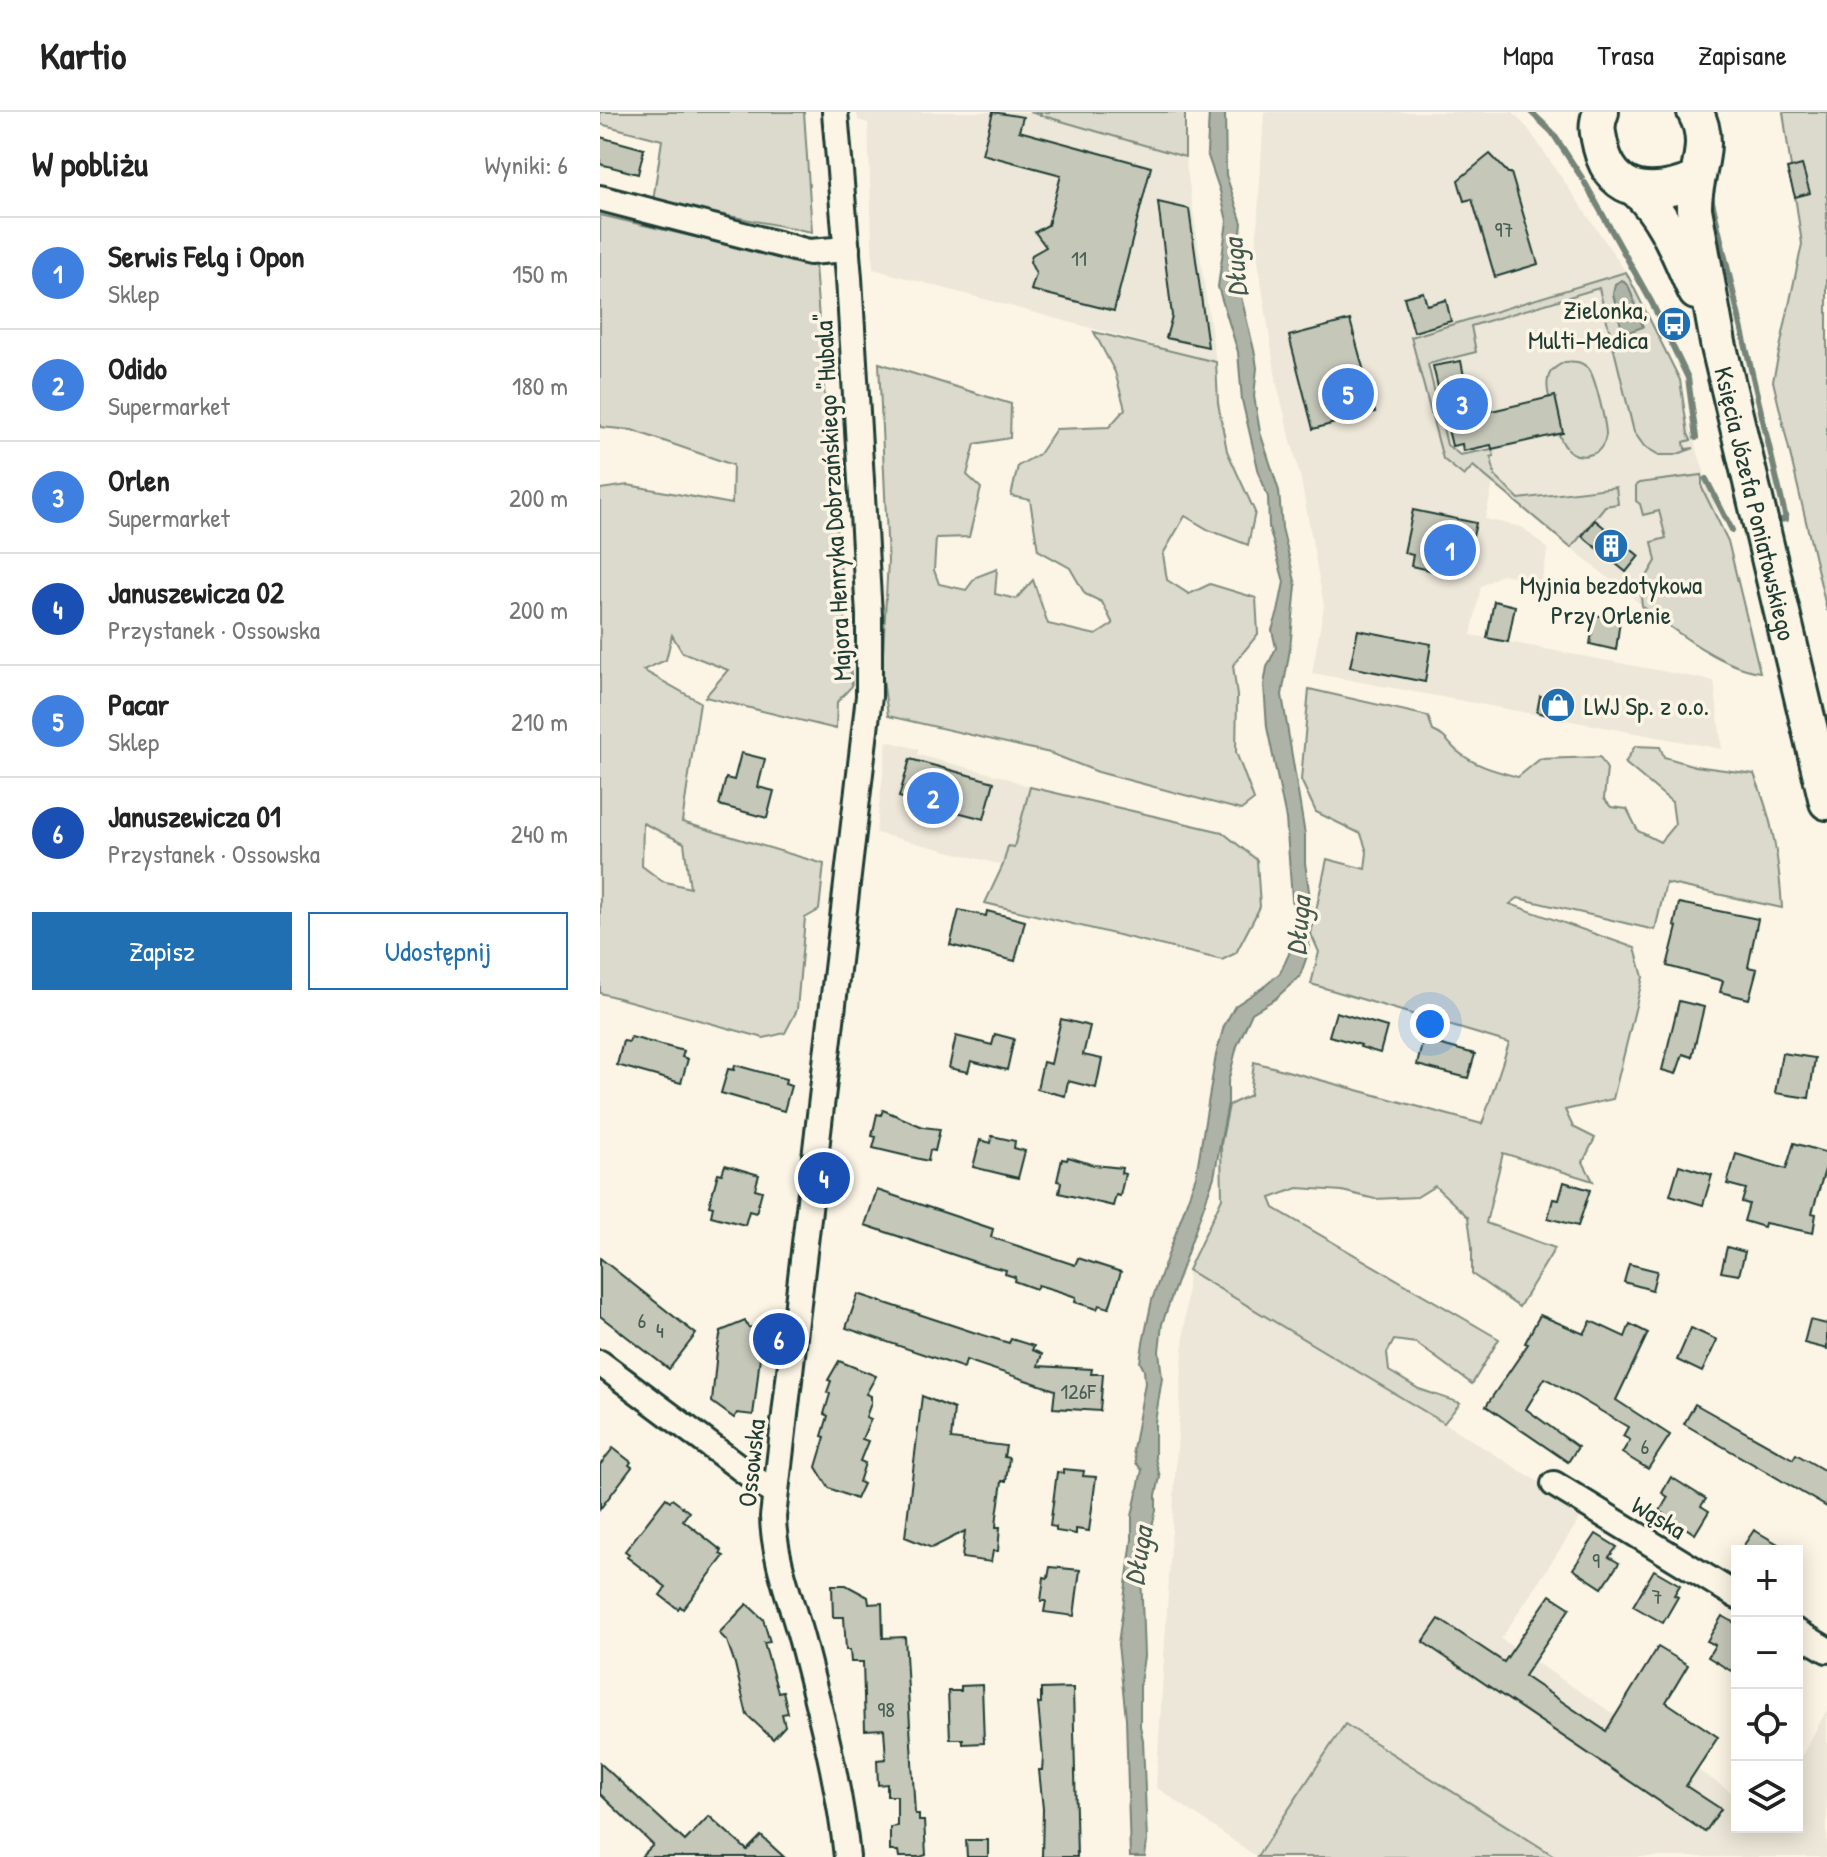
<!DOCTYPE html>
<html lang="pl">
<head>
<meta charset="utf-8">
<style>
	body { margin:0; font-family:"Patrick Hand",sans-serif; background:#f6f6f6; color:#222 }
	.controls { position:absolute; right:24px; bottom:24px; display:grid; overflow:hidden; border-radius:0px; box-shadow:0 4px 20px #0003 }
	.controls button { width:72px; height:72px; display:grid; place-items:center; padding:0; border:0; border-bottom:2px solid #e0e0e0; background:#fff; color:#222; font:40px sans-serif }
	.you { position:absolute; left:830px; top:912px; width:28px; height:28px; margin:-20px; border:6px solid #fff; border-radius:50%; background:#1a73e8; box-shadow:0 0 0 12px #1a73e833 }
	.badge { display:grid; place-items:center; width:52px; height:52px; border-radius:50%; background:#1f6fb2; color:#fff; font-size:26px; font-weight:700 }
	.pin { position:absolute; translate:-50% -50%; border:4px solid #fff; box-shadow:0 2px 8px #0006 }
	.list { margin:0; padding:0; list-style:none }
	h2 { display:flex; justify-content:space-between; align-items:center; height:104px; margin:0; padding:0 32px; font-size:34px }
	h2 small { font-size:26px; font-weight:400; color:#767676 }
	.list li { display:grid; grid-template-columns:52px 1fr auto; gap:24px; align-items:center; box-sizing:border-box; height:112px; padding:0 32px; border-top:2px solid #e0e0e0 }
	.list b { display:block; font-size:30px; white-space:nowrap }
	.list p { margin:0; font-size:26px; white-space:nowrap; color:#767676 }
	.list em { font-size:26px; font-style:normal; color:#767676 }
	.actions { display:flex; gap:16px; padding:24px 32px }
	.actions a { flex:1; padding:18px 0; border:2px solid #1f6fb2; border-radius:0px; text-align:center; font-size:28px; color:#1f6fb2 }
	.actions .main { background:#1f6fb2; color:#fff }
	.icon { flex:none; width:44px; height:44px; fill:none; stroke:currentColor; stroke-width:2; stroke-linecap:round; stroke-linejoin:round }
	.map { position:relative; flex:none; width:1227px; height:1745px; overflow:hidden }
	header { display:flex; align-items:center; gap:48px; box-sizing:border-box; height:112px; padding:0 40px; background:#fff; border-bottom:2px solid #e0e0e0 }
	header strong { font-size:38px }
	nav { display:flex; gap:44px; margin-inline-start:auto; font-size:28px }
	main { display:flex }
	aside { flex:1; background:#fff }
	.map>svg:first-child { display:block }
</style>
</head>
<body>
<header>
<strong>Kartio</strong>
<nav><a>Mapa</a><a>Trasa</a><a>Zapisane</a></nav>
</header>
<main>
<aside>
<h2>W pobliżu<small>Wyniki: 6</small></h2>
<ul class="list">
<li><span class="badge" style="background:#3f7fe0">1</span><div><b>Serwis Felg i Opon</b><p>Sklep</p></div><em>150 m</em></li>
<li><span class="badge" style="background:#3f7fe0">2</span><div><b>Odido</b><p>Supermarket</p></div><em>180 m</em></li>
<li><span class="badge" style="background:#3f7fe0">3</span><div><b>Orlen</b><p>Supermarket</p></div><em>200 m</em></li>
<li><span class="badge" style="background:#1a4fb4">4</span><div><b>Januszewicza 02</b><p>Przystanek · Ossowska</p></div><em>200 m</em></li>
<li><span class="badge" style="background:#3f7fe0">5</span><div><b>Pacar</b><p>Sklep</p></div><em>210 m</em></li>
<li><span class="badge" style="background:#1a4fb4">6</span><div><b>Januszewicza 01</b><p>Przystanek · Ossowska</p></div><em>240 m</em></li>
</ul>
<div class="actions"><a class="main">Zapisz</a><a>Udostępnij</a></div>
</aside>
<div class="map">
<svg width="1227" height="1745" viewBox="0 0 1227 1745">
	<rect width="100%" height="100%" fill="#fcf5e5"/>
	<filter id="ink" filterUnits="userSpaceOnUse"><feTurbulence type="fractalNoise" baseFrequency=".0125" numOctaves="2"/><feDisplacementMap in="SourceGraphic" scale="16" xChannelSelector="R" yChannelSelector="G"/><feConvolveMatrix kernelMatrix="1 2 1 2 8 2 1 2 1" color-interpolation-filters="sRGB"/></filter>
	<g filter="url(#ink)">
		<g fill="#ece7d8">
			<polygon points="257,0 430,0 585,45 616,250 273,157 268,11 258,8"/>
			<polygon points="664,0 913,0 929,18 1026,160 1069,250 1132,447 1039,491 893,372 885,407 922,415 948,437 941,471 903,462 881,474 871,523 1114,569 1122,637 712,561 724,494 701,368 677,273 656,136"/>
			<polygon points="287,629 318,637 318,643 404,665 430,675 414,736 408,735 403,753 276,721"/>
			<polygon points="588,1158 844,1311 985,1399 901,1527 1137,1684 1137,1715 1197,1715 1197,1654 1227,1597 1227,1745 956,1745 745,1612 657,1745 556,1675"/>
		</g>
		<g fill="#dcdacc" stroke="#7e8c80" stroke-width="2" fill-rule="evenodd">
			<polygon points="0,0 204,0 212,120 53,89 62,28 0,12"/>
			<polygon points="430,0 585,0 585,45"/>
			<polygon points="1183,0 1227,0 1227,499 1173,269 1202,132"/>
			<path d="M0,103L215,153L228,330L252,574L237,590L236,617L105,585L128,558L82,540L72,523L66,548L43,558L100,590L82,710L224,752L219,798L205,806L197,898L185,921L164,926L0,881V377L28,373L132,392L133,353L32,318L0,315ZM43,711L84,731L90,776L62,769L42,754Z"/>
			<polygon points="1026,160 1080,268 1088,322 1091,328 1084,330 1085,337 1094,336 1075,343 1059,343 1044,334 1034,320 999,176 871,214 876,240 828,252 847,333 860,343 892,337 894,344 891,345 895,364 919,387 1016,375 1018,392 1005,394 971,436 873,354 864,364 843,347 811,225"/>
			<polygon points="494,220 616,250 618,291 627,339 655,400 648,433 609,418 585,404 563,442 567,468 589,482 610,472 656,486 658,522 633,553 637,584 636,640 654,688 641,698 498,660 450,641 288,604 282,560 288,448 279,251 411,292 410,326 375,332 367,363 381,376 369,425 336,426 334,458 339,472 366,478 376,465 397,457 395,482 416,487 433,468 448,512 496,523 513,512 502,490 485,482 470,456 438,438 430,388 411,384 418,354 439,342 456,317 509,315 525,297 515,260"/>
			<path d="M965,250C974,249 981,249 988,256C995,263 1006,312 1006,323C1005,331 1000,340 992,342C963,352 957,318 952,298C950,286 944,273 950,261C954,255 959,253 965,250Z"/>
			<path d="M1102,363V376L1128,429L1160,560C1120,555 1074,518 1042,494L1040,476L1056,449L1052,430L1066,426L1059,399L1043,403L1040,392L1036,389V373L1039,371Z"/>
			<path d="M709,577L828,604L833,619C846,624 848,631 857,639C875,654 896,659 918,665L940,647L1000,645L1007,657L1004,687L1011,695L1027,697L1038,719L1060,730L1075,712L1072,690L1025,651L1035,634L1060,635L1064,645L1095,654L1154,662C1173,708 1179,747 1182,796L1066,771L1055,818L918,786L910,792L1035,836L1043,865L1013,987L965,998L973,1015L995,1026L983,1050L993,1069L903,1041L886,1111L955,1136L919,1195L872,1162V1134L868,1105L835,1074L817,1085L775,1087L742,1079L698,1076L670,1086L674,1096L899,1227L872,1272L816,1231L794,1228L787,1241L789,1259L819,1277L860,1291L844,1311L588,1158L622,1086L621,1032L629,993L650,983L654,950L882,1012L909,931L711,872L719,840L711,822L727,747L765,757L767,740L761,722L716,700L701,668Z"/>
			<polygon points="430,675 622,720 657,748 660,795 636,841 622,848 385,791 403,753 408,734 414,735"/>
			<polygon points="745,1612 956,1745 657,1745"/>
		</g>
		<g fill="#aeb3a7" stroke="#758479" stroke-width="2">
			<polygon points="609,0 625,0 626,63 642,111 636,164 655,242 657,256 654,284 660,320 679,379 682,416 696,473 690,537 682,583 705,723 705,751 713,807 707,844 700,864 675,887 652,901 637,934 628,970 628,991 614,1065 562,1212 559,1239 562,1266 555,1310 555,1346 560,1365 556,1383 556,1398 541,1460 544,1544 540,1572 540,1614 543,1628 547,1729 545,1745 530,1745 526,1606 518,1532 532,1428 532,1404 542,1358 536,1351 533,1338 545,1271 544,1258 540,1250 543,1231 552,1188 596,1064 616,943 624,914 635,894 665,874 680,861 689,842 694,813 686,707 667,615 664,573 667,555 676,536 672,518 678,500 684,470 669,415 668,385 659,361 642,288 638,240 618,175 627,109 620,79 607,41"/>
			<polygon points="1022,168 1029,175 1043,215 1023,222 1013,182 1015,172"/>
		</g>
		<g fill="none" stroke-linecap="round" stroke-linejoin="round">
			<g stroke="#758479" stroke-width="6">
				<polyline points="931,0 952,20 982,66"/>
				<polyline points="985,71 1052,191 1088,266 1096,326"/>
				<polyline points="1110,81 1186,407 1180,408"/>
				<polyline points="1106,367 1132,418"/>
			</g>
		</g>
		<g fill="#c5c7b9" stroke="#1f3d34" stroke-width="2">
			<polygon points="393,0 423,5 419,19 551,55 514,199 431,178 436,162 430,150 432,143 446,135 435,120 448,113 461,63 382,42"/>
			<polygon points="0,25 44,37 38,62 0,52"/>
			<polygon points="890,42 908,61 911,61 938,152 895,165 872,87 864,89 858,68"/>
			<polygon points="1202,53 1210,81 1195,85 1187,57"/>
			<polygon points="558,90 589,97 608,235 566,226 572,204"/>
			<polygon points="823,180 827,193 846,188 851,209 814,220 804,185"/>
			<polygon points="750,208 775,300 713,317 689,224"/>
			<polygon points="861,249 867,280 878,278 883,301 955,284 963,321 892,337 891,333 863,339 862,332 852,334 833,254"/>
			<polygon points="813,398 876,411 871,433 858,431 851,463 811,454 813,443 804,441"/>
			<polygon points="995,408 1039,444 1026,460 982,424"/>
			<polygon points="894,489 915,494 908,530 887,526"/>
			<polygon points="995,503 1020,508 1016,538 990,532"/>
			<polygon points="758,518 831,532 825,570 750,555"/>
			<polygon points="940,584 967,590 963,607 937,600"/>
			<polygon points="141,641 165,647 158,675 174,679 167,706 119,693 126,666 134,668"/>
			<polygon points="310,647 394,670 384,707 299,685"/>
			<polygon points="1079,791 1158,807 1148,855 1157,857 1149,887 1120,880 1123,869 1067,854 1077,815 1074,814"/>
			<polygon points="359,798 386,804 387,799 425,809 415,849 350,833"/>
			<polygon points="1079,889 1104,895 1092,945 1083,942 1076,962 1062,958"/>
			<polygon points="736,900 787,915 780,941 760,935 761,933 729,924"/>
			<polygon points="461,907 490,914 483,943 502,947 496,976 468,969 465,984 437,977 443,950 451,952"/>
			<polygon points="395,922 414,927 407,958 371,949 368,960 349,956 356,924 392,933"/>
			<polygon points="31,925 84,939 82,945 88,947 81,971 17,953 23,929 29,930"/>
			<polygon points="823,928 875,942 868,966 817,953"/>
			<polygon points="1182,941 1215,946 1209,986 1175,981"/>
			<polygon points="135,953 186,967 185,972 191,974 184,999 121,981 128,957 134,958"/>
			<polygon points="283,998 323,1015 340,1017 335,1039 330,1038 328,1049 273,1036 276,1025 272,1024 277,1002 281,1003"/>
			<polygon points="392,1024 415,1029 414,1036 425,1039 418,1066 373,1055 380,1028 391,1031"/>
			<polygon points="1194,1031 1227,1041 1227,1051 1212,1101 1216,1102 1213,1121 1165,1111 1164,1115 1144,1109 1149,1092 1142,1090 1146,1077 1127,1072 1136,1042 1186,1057"/>
			<polygon points="468,1045 494,1053 522,1056 521,1061 525,1062 520,1084 516,1083 513,1094 459,1081 461,1070 457,1069 462,1047 467,1048"/>
			<polygon points="125,1053 159,1063 155,1077 162,1079 156,1101 149,1099 145,1113 111,1104 113,1095 109,1094 118,1061 122,1062"/>
			<polygon points="1079,1053 1112,1063 1103,1093 1070,1083"/>
			<polygon points="964,1070 990,1078 978,1114 948,1106 953,1087 959,1088"/>
			<polygon points="277,1078 393,1117 391,1125 475,1153 478,1146 521,1160 509,1196 499,1193 497,1197 475,1190 476,1185 458,1179 438,1173 436,1177 414,1169 415,1165 405,1162 406,1158 381,1152 265,1113"/>
			<polygon points="1127,1135 1145,1140 1139,1163 1121,1160"/>
			<polygon points="0,1146 96,1222 69,1257 0,1204"/>
			<polygon points="1029,1152 1057,1159 1052,1178 1024,1170"/>
			<polygon points="258,1182 373,1220 409,1231 411,1227 434,1234 432,1238 442,1242 438,1254 492,1257 491,1262 503,1262 500,1299 453,1296 455,1278 366,1248 364,1256 246,1216"/>
			<polygon points="940,1203 984,1222 991,1209 1025,1225 1030,1212 1048,1221 1016,1288 1070,1323 1048,1357 1022,1341 1030,1328 1023,1324 1028,1315 945,1266 926,1297 978,1335 968,1350 886,1294 928,1232 925,1231"/>
			<polygon points="1210,1208 1227,1212 1227,1237 1204,1231"/>
			<polygon points="145,1209 148,1215 163,1217 156,1281 153,1303 137,1301 134,1306 112,1290 117,1239 121,1219"/>
			<polygon points="1091,1216 1117,1228 1102,1260 1077,1248"/>
			<polygon points="239,1249 276,1264 266,1282 271,1284 271,1291 266,1305 271,1307 262,1327 268,1329 260,1349 265,1351 259,1370 263,1372 256,1387 229,1376 216,1355 225,1325 222,1324 228,1304 224,1302 230,1282 227,1280 231,1269 228,1268"/>
			<polygon points="322,1284 354,1297 351,1327 406,1334 404,1345 409,1346 406,1369 402,1369 397,1404 396,1415 400,1415 398,1439 393,1439 391,1450 362,1446 365,1419 332,1436 305,1425"/>
			<polygon points="1095,1292 1193,1347 1196,1342 1227,1360 1227,1395 1084,1312"/>
			<polygon points="13,1336 31,1350 29,1353 32,1355 0,1397 0,1353"/>
			<polygon points="463,1357 484,1359 483,1364 496,1365 489,1419 476,1417 476,1422 456,1419 456,1415 450,1414 457,1360 463,1361"/>
			<polygon points="1071,1365 1106,1387 1101,1394 1109,1399 1095,1422 1060,1399 1068,1385 1062,1381"/>
			<polygon points="66,1386 70,1389 72,1387 89,1400 83,1408 122,1439 120,1442 124,1444 83,1497 80,1494 78,1497 60,1483 66,1475 27,1445 29,1442 25,1439"/>
			<polygon points="1154,1418 1190,1439 1140,1439"/>
			<polygon points="996,1422 1017,1435 1009,1445 1019,1451 1002,1476 973,1457"/>
			<polygon points="450,1455 480,1458 474,1504 444,1500 446,1489 441,1489 444,1465 448,1466"/>
			<polygon points="1054,1458 1080,1473 1074,1483 1078,1485 1063,1511 1033,1494"/>
			<polygon points="232,1473 246,1473 268,1485 269,1492 282,1491 283,1526 305,1525 315,1702 319,1702 319,1709 324,1709 326,1743 320,1745 299,1745 298,1739 290,1739 290,1715 297,1714 297,1684 287,1684 287,1672 278,1673 277,1648 286,1647 284,1617 265,1618 263,1550 251,1550 250,1538 246,1538 244,1505 233,1505"/>
			<polygon points="950,1483 970,1496 924,1564 1006,1619 1058,1535 1088,1553 1066,1590 1118,1625 1086,1674 1121,1697 1105,1720 823,1530 839,1507 904,1550"/>
			<polygon points="147,1492 163,1507 170,1530 164,1531 178,1580 183,1579 188,1601 182,1602 185,1614 173,1627 147,1603 135,1552 127,1529 119,1521"/>
			<polygon points="1122,1504 1137,1512 1137,1550 1131,1559 1108,1545 1115,1533 1107,1529"/>
			<polygon points="382,1573 384,1631 363,1632 363,1627 350,1627 348,1579 361,1579 361,1574"/>
			<polygon points="473,1576 477,1745 442,1745 443,1697 439,1658 442,1658 443,1645 438,1591 441,1591 441,1577"/>
			<polygon points="0,1651 85,1729 109,1704 147,1738 161,1724 184,1745 41,1745 53,1733 0,1682"/>
			<polygon points="366,1728 388,1728 388,1745 367,1745"/>
		</g>
		<g fill="none" stroke-linecap="round" stroke-linejoin="round">
			<g stroke="#1f3d34" stroke-width="30">
				<g id="street">
					<path d="M235,0L249,166L269,503V584L173,1405C174,1447 191,1488 202,1529C220,1598 240,1675 247,1745"/>
					<polyline points="0,86 209,140 247,137"/>
					<polyline points="0,1251 175,1382"/>
					<polyline points="954,1372 1137,1484"/>
					<polyline points="1197,1520 1227,1538"/>
				</g>
			</g>
			<g stroke="#1f3d34" stroke-width="40">
				<g id="secondary">
					<path d="M1001,0C995,14 998,22 1001,36C1013,85 1055,85 1096,68"/>
					<path id="s1" d="M1095,0C1114,33 1093,63 1094,97L1118,231L1227,690"/>
					<path d="M1037,78C1067,106 1079,143 1096,180"/>
				</g>
			</g>
			<use href="#street" stroke="#fcf5e5" stroke-width="24"/>
			<use href="#secondary" stroke="#fcf5e5" stroke-width="34"/>
		</g>
	</g>
	<defs>
		<g id="bus-disc" transform="scale(1.8)"><circle r="9.5" fill="#1f6fb2" stroke="#fcf5e5"/><path d="M-5-6H5V4H4V6H2V4H-2V6H-4V4H-5ZM-3.5-4V0h7V-4ZM-3.5 1.2v1.5H-2V1.2ZM2 1.2v1.5H3.5V1.2Z" fill="#fff"/></g>
		<g id="building-disc" transform="scale(1.8)"><circle r="9.5" fill="#1f6fb2" stroke="#fcf5e5"/><path d="M-4-6H4V6H1V3H-1V6H-4ZM-2.5-4.3h1.7v1.8h-1.7ZM.8-4.3h1.7v1.8H.8ZM-2.5-1h1.7V.8h-1.7ZM.8-1h1.7V.8H.8Z" fill="#fff"/></g>
		<g id="shop-disc" transform="scale(1.8)"><circle r="9.5" fill="#1f6fb2" stroke="#fcf5e5"/><path d="M-5-2.5h2.3a2.7 3.5 0 0 1 5.4 0H5L5.5 6h-11ZM-1.5-2.5h3a1.5 2.3 0 0 0-3 0Z" fill="#fff"/></g>
	</defs>
	<g fill-rule="evenodd">
		<use href="#bus-disc" x="1074" y="212"/>
		<use href="#building-disc" x="1011" y="434"/>
		<use href="#shop-disc" x="958" y="593"/>
	</g>
	<g text-anchor="middle" dominant-baseline="central" stroke-width="7" stroke-linejoin="round" paint-order="stroke">
		<g font-size="22" fill="#486055">
			<text x="904" y="117">97</text>
			<text x="479" y="146">11</text>
			<text x="42" y="1208">6</text>
			<text x="60" y="1218">4</text>
			<text x="478" y="1279">126F</text>
			<text x="1045" y="1334">6</text>
			<text x="996" y="1448">9</text>
			<text x="1057" y="1484">7</text>
			<text x="286" y="1597">98</text>
		</g>
		<g font-size="26" fill="#1f3d34" stroke="#fcf5e5" text-anchor="end">
			<text x="1048" y="197">Zielonka,<tspan x="1048" dy="30">Multi-Medica</tspan></text>
			<text x="1011" y="472" text-anchor="middle">Myjnia bezdotykowa<tspan x="1011" dy="30">Przy Orlenie</tspan></text>
			<text x="984" y="593" text-anchor="start">LWJ Sp. z o.o.</text>
		</g>
		<g font-size="26" fill="#1f3d34" stroke="#fcf5e5">
			<text transform="translate(232 385) rotate(-93)">Majora Henryka Dobrzańskiego "Hubala"</text>
			<text stroke="none"><textPath href="#s1" startOffset="400">Księcia Józefa Poniatowskiego</textPath></text>
			<text transform="translate(151 1351) rotate(-84)">Ossowska</text>
			<text transform="translate(1059 1405) rotate(31)">Wąska</text>
		</g>
		<g font-size="28" font-style="italic" fill="#435a51" stroke="#fcf5e5">
			<text transform="translate(635 156) rotate(-95)">Długa</text>
			<text transform="translate(698 814) rotate(-85)">Długa</text>
			<text transform="translate(538 1444) rotate(-81)">Długa</text>
		</g>
	</g>
</svg>
<div class="controls">
<button>+</button>
<button>−</button>
<button><svg class="icon" aria-label="locate" viewBox="0 0 24 24"><circle cx="12" cy="12" r="6"/><path d="M12 2v4M12 18v4M2 12h4M18 12h4"/></svg></button>
<button><svg class="icon" aria-label="layers" viewBox="0 0 24 24"><path d="M12 4l9 5-9 5-9-5zM3 14l9 5 9-5"/></svg></button>
</div>
<div class="you"></div>
<div class="pin badge" style="left:850px;top:438px;background:#3f7fe0">1</div>
<div class="pin badge" style="left:333px;top:686px;background:#3f7fe0">2</div>
<div class="pin badge" style="left:862px;top:292px;background:#3f7fe0">3</div>
<div class="pin badge" style="left:224px;top:1066px;background:#1a4fb4">4</div>
<div class="pin badge" style="left:748px;top:282px;background:#3f7fe0">5</div>
<div class="pin badge" style="left:179px;top:1227px;background:#1a4fb4">6</div>
</div>
</main>
</body>
</html>
